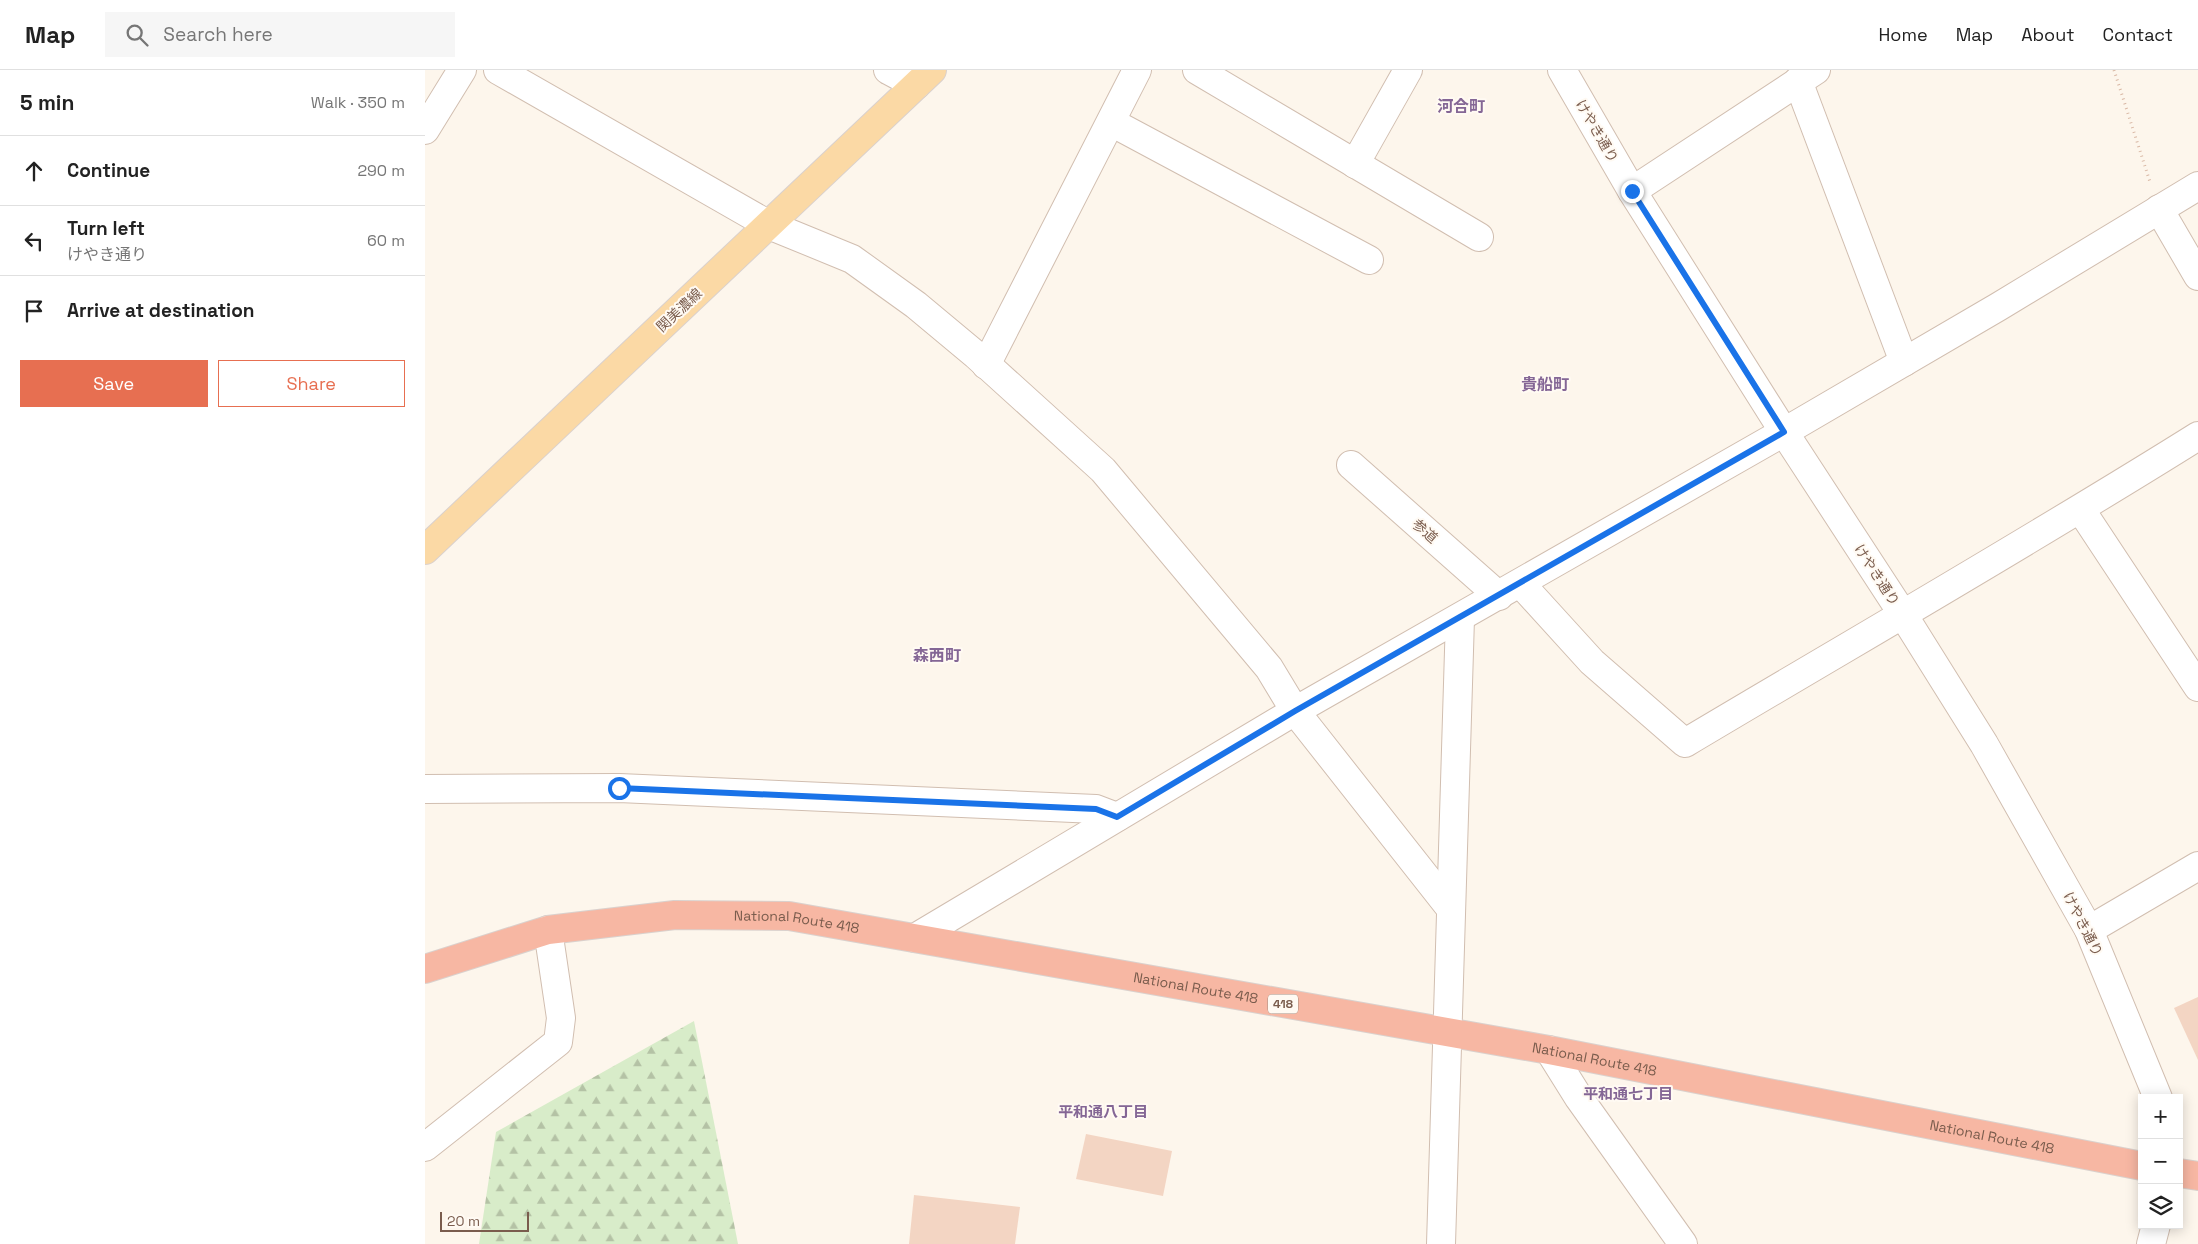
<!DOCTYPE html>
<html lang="en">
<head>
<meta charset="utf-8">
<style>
	body { margin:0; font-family:"Space Grotesk","Noto Sans JP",sans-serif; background:#f6f6f6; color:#222 }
	.controls { position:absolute; right:15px; bottom:15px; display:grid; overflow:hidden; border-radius:0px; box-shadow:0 2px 12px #0003 }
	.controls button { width:45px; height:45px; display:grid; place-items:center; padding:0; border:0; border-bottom:1px solid #e0e0e0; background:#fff; color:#222; font:25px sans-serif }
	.scale { position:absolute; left:15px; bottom:12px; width:89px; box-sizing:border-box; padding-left:5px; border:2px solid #7a5c4d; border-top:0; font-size:14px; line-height:18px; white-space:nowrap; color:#7a5c4d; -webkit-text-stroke:4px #fffaf3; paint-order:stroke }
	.stop { position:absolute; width:15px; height:15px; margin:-11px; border:4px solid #1a73e8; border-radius:50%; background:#fff }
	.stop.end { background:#1a73e8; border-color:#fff; box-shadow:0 1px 5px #0008 }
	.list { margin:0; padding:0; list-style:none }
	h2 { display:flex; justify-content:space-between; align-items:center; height:65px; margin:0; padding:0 20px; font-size:21px }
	h2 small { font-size:16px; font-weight:400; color:#767676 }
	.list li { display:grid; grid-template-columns:32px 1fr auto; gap:15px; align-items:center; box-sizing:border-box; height:70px; padding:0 20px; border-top:1px solid #e0e0e0 }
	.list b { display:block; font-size:19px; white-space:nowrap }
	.list p { margin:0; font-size:16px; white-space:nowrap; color:#767676 }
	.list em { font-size:16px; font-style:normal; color:#767676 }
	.actions { display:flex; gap:10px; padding:15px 20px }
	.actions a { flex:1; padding:11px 0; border:1px solid #e76f51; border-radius:0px; text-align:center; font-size:18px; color:#e76f51 }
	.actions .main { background:#e76f51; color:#fff }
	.icon { flex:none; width:28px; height:28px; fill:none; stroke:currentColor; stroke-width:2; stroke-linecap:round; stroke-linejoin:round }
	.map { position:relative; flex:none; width:1773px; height:1174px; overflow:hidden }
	header { display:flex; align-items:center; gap:30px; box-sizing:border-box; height:70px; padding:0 25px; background:#fff; border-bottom:1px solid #e0e0e0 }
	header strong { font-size:24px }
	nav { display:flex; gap:28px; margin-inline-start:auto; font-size:18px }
	.search { width:350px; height:45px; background:#f6f6f6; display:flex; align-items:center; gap:12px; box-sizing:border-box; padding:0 18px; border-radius:0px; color:#767676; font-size:19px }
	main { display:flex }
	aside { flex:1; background:#fff }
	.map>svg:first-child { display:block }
</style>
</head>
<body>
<header>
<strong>Map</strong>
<div class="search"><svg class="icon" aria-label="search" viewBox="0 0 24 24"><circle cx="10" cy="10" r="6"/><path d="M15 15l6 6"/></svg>Search here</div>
<nav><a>Home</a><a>Map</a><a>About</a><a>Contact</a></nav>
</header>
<main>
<aside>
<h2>5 min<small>Walk · 350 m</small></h2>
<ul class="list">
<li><svg class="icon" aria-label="ahead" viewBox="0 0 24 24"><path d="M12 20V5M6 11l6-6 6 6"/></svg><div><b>Continue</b></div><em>290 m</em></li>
<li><svg class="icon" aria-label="left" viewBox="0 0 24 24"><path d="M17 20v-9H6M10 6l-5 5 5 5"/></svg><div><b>Turn left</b><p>けやき通り</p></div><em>60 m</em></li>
<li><svg class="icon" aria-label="arrive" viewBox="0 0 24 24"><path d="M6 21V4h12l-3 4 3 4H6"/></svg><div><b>Arrive at destination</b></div></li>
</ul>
<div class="actions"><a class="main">Save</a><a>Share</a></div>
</aside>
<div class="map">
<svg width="1773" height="1174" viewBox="0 0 1773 1174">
	<defs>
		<pattern id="forest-firs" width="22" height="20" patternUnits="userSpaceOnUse" patternTransform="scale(1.25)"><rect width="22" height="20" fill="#d8ecc9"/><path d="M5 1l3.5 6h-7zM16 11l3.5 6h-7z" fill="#b4c2a5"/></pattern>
	</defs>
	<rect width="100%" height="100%" fill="#fdf6ec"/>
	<polygon fill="url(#forest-firs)" points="269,951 313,1174 54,1174 71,1062"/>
	<g fill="#f3d5c3">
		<polygon points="1773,927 1773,990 1749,938"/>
		<polygon points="661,1064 747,1081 738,1126 651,1109"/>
		<polygon points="489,1125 595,1137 590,1174 484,1174"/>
	</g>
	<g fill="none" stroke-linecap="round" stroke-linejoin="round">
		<g stroke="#d1beb0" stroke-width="30">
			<g id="minor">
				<polyline points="73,0 344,155 427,189 491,235 551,285 678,400 844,598 870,641 1026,839"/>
				<polyline points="463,0 491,15"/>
				<polyline points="772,0 1054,167"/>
				<polyline points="1137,0 1207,121 1359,362 1477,543 1559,674 1664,860 1733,1028"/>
				<polyline points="1373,11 1479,292"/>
				<polyline points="686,52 944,190"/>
				<polyline points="0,60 37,0"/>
				<polyline points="930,94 983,0"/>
				<polyline points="1207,121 1391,0"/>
				<polyline points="1734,139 1773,206"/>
				<polyline points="561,295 712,0"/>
				<polyline points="926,395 1074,526"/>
				<polyline points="1656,440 1773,617"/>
				<path d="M1096,514L1167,592L1260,673C1431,571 1604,472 1773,366"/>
				<polyline points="0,719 194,718 671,739 692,747"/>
				<polyline points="1664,860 1773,796"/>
				<polyline points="490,868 870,641 1359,362 1573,237 1773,116"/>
				<polyline points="1124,980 1154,1028 1258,1174"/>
				<polyline points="0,1077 133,972 136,948 123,860"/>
				<polyline points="1016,1174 1035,548"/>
				<polyline points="1726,1174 1731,1155"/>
			</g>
		</g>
		<g stroke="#dad1cd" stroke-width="30">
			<polyline id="major" points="0,480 507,0"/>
		</g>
		<g stroke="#dad1cd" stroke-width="30">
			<g id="highway">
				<path id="s1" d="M0,899L123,860L250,845L364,846L1124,980L1717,1096"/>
				<polyline points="1754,1103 1773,1106"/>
			</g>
		</g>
		<polyline stroke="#d9b8a5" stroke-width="3" stroke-dasharray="1 4" stroke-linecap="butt" points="1689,0 1725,112"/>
		<use href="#minor" stroke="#fff" stroke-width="28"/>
		<use href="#major" stroke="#fbd9a5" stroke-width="28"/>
		<use href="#highway" stroke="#f7b7a3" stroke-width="28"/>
	</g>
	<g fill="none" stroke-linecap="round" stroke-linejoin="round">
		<polyline stroke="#1a73e8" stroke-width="6" points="194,718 671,739 692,747 870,641 1359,362 1207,121"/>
	</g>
	<g text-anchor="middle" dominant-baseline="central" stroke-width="4" stroke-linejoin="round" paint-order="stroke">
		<rect fill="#fffaf3" stroke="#a28b7f" stroke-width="1" x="843" y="924.5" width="30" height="19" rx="4"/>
		<g font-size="12" font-weight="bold" fill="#7a5c4d">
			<text x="858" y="934">418</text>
		</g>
		<g font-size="14" fill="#7a5c4d" stroke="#fffaf3">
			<text transform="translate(1172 61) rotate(60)">けやき通り</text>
			<text transform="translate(254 240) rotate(-43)">関美濃線</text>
			<text transform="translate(1000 461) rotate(41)">参道</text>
			<text transform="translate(1452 505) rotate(57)">けやき通り</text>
			<text stroke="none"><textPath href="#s1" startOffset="379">National Route 418</textPath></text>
			<text transform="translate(1658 854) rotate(63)">けやき通り</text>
			<text stroke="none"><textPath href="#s1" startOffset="784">National Route 418</textPath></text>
			<text stroke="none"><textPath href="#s1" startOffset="1189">National Route 418</textPath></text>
			<text stroke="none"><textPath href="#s1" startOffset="1594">National Route 418</textPath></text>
		</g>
		<g font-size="15" font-weight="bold" fill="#846695" stroke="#fffaf3">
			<text x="1203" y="1023">平和通七丁目</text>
			<text x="678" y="1041">平和通八丁目</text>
		</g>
		<g font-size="16" font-weight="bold" fill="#846695" stroke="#fffaf3">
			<text x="1036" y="36">河合町</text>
			<text x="1120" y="314">貴船町</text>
			<text x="512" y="585">森西町</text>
		</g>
	</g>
</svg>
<div class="controls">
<button>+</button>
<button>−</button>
<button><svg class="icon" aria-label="layers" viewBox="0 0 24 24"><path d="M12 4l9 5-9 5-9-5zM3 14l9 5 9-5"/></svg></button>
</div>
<div class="scale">20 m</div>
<div class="stop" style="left:194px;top:718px"></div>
<div class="stop end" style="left:1207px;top:121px"></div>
</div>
</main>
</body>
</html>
